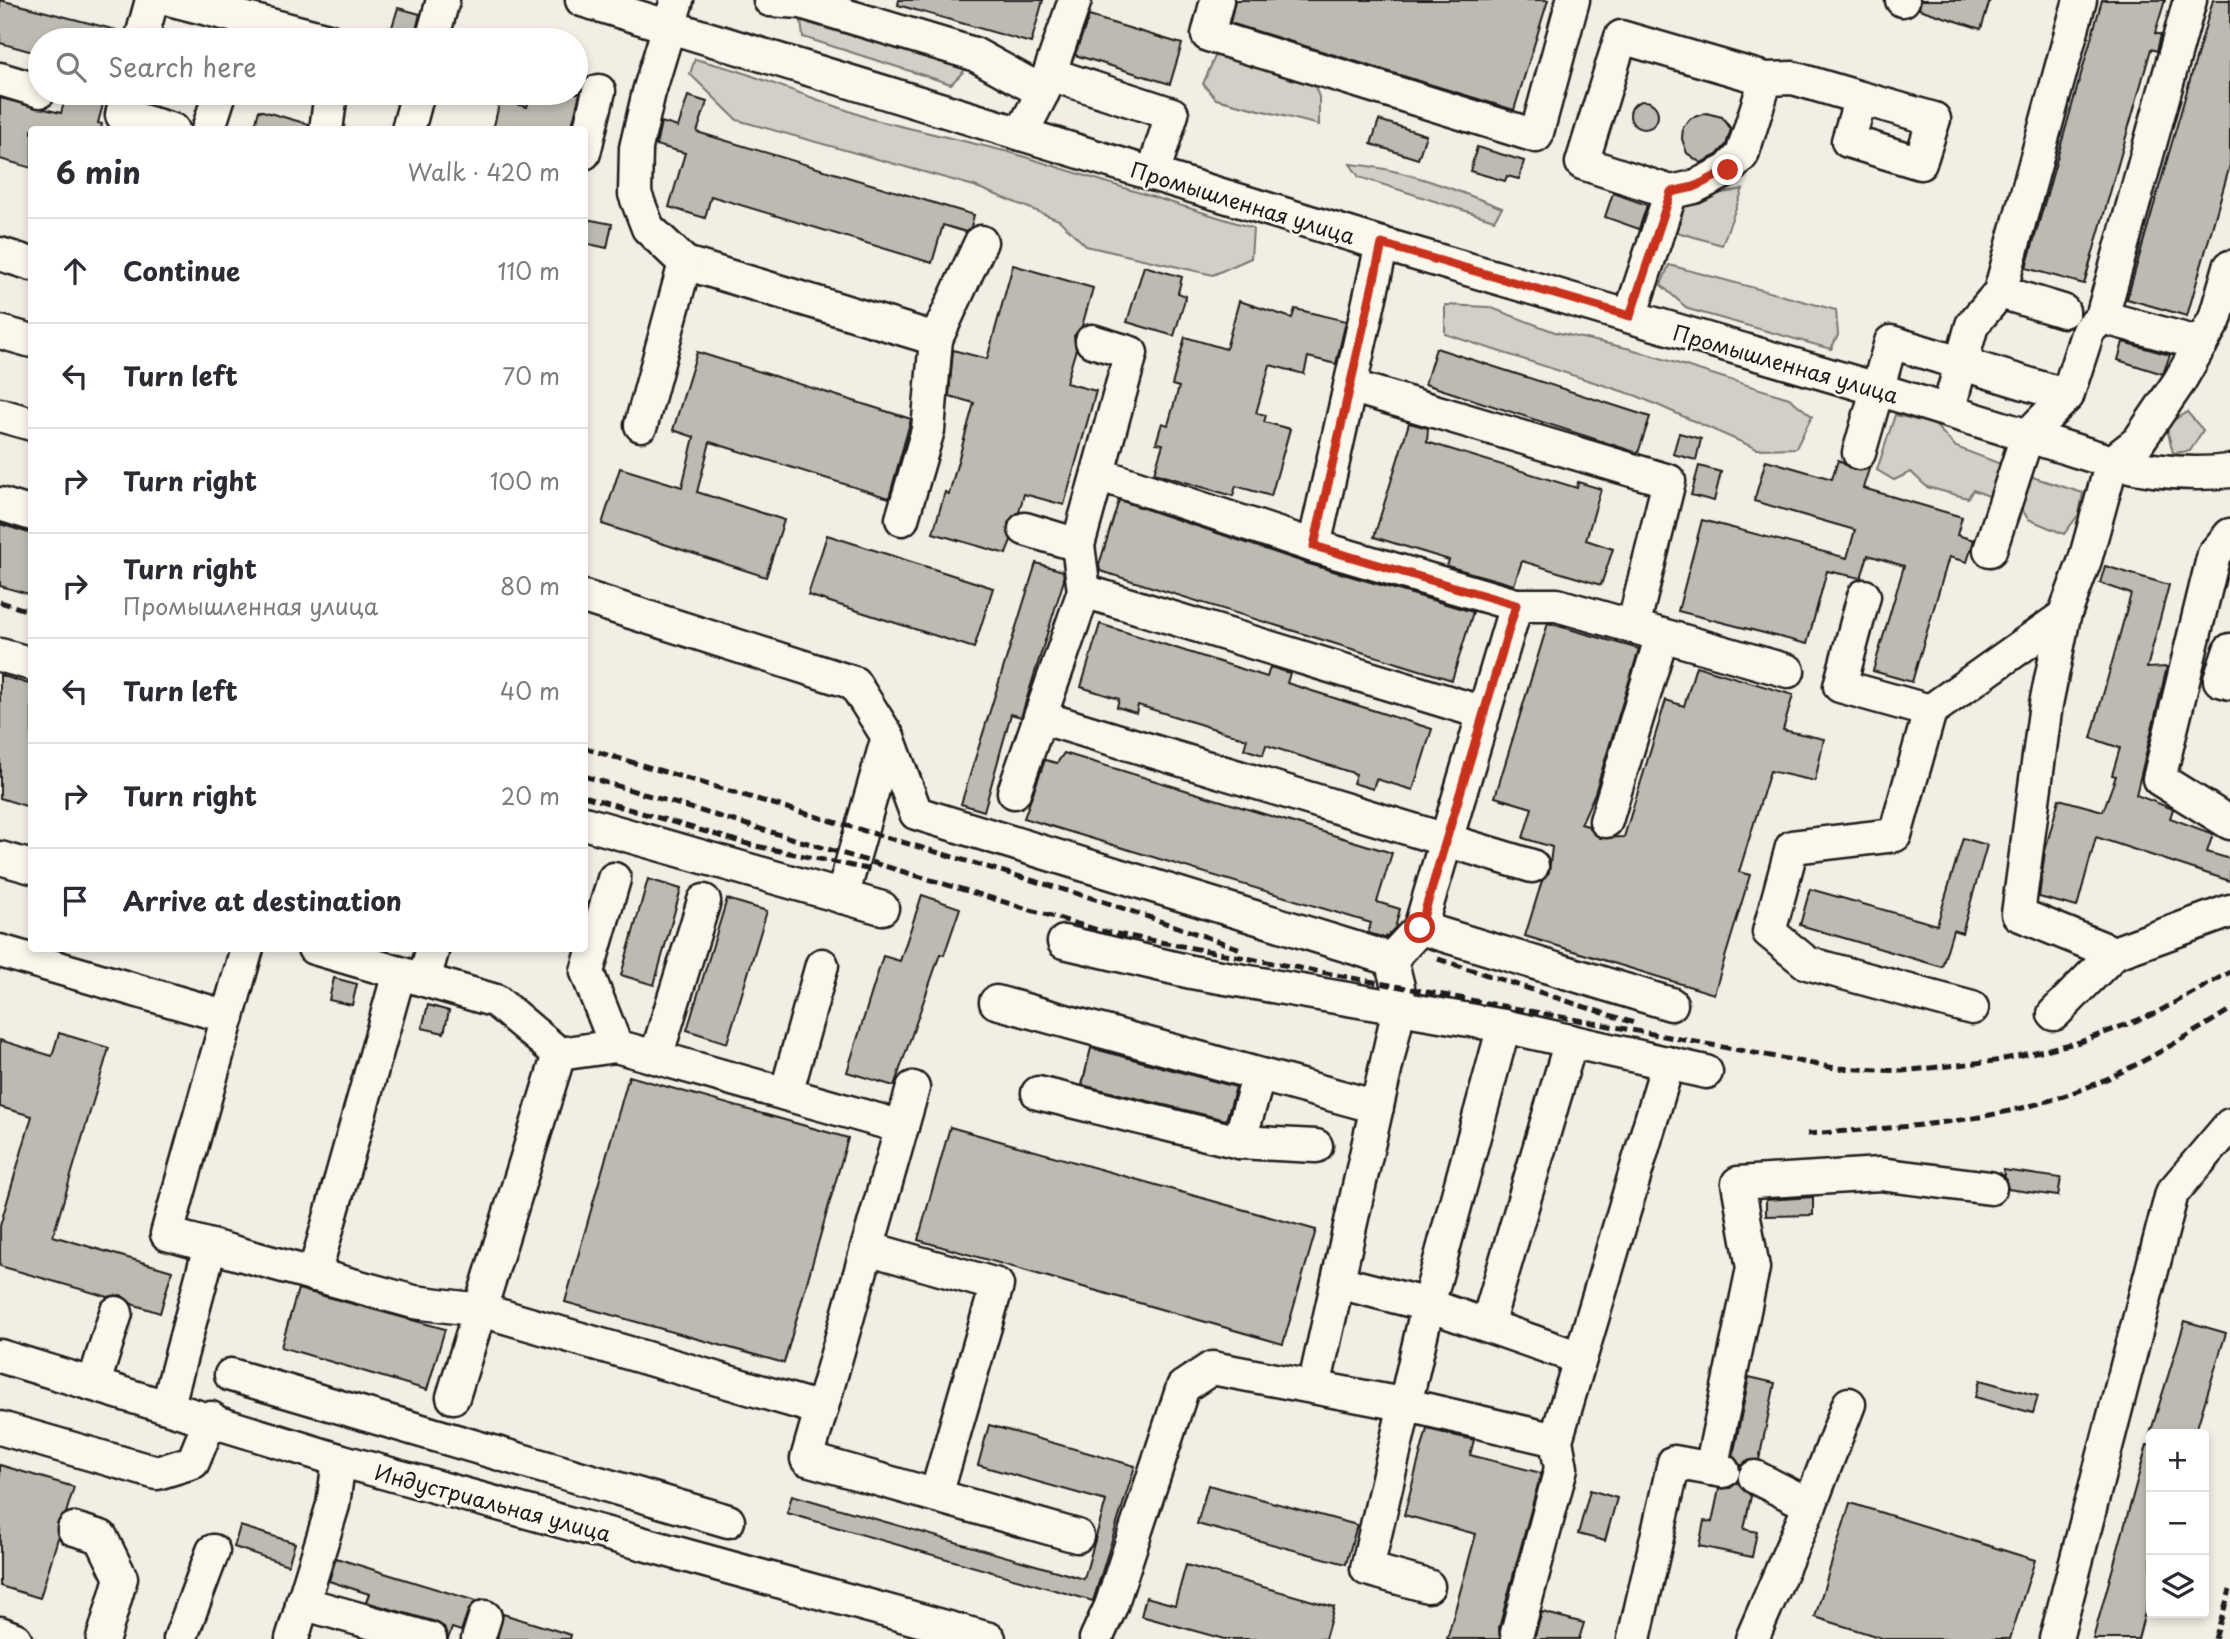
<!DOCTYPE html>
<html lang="en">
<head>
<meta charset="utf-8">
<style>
	body { margin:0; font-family:"Playpen Sans",sans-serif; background:#f2f2f3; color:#2b2b33 }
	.controls { position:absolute; right:21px; bottom:21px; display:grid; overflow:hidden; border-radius:7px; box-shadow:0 4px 10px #0003 }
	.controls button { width:63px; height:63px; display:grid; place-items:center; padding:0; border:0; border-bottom:2px solid #e1e1e2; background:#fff; color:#2b2b33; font:35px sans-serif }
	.stop { position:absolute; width:21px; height:21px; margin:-16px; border:5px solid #c8321e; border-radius:50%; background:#fff }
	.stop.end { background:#c8321e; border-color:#fff; box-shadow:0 2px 7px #0008 }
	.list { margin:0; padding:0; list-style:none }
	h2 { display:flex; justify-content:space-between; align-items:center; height:91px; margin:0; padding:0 28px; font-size:30px }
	h2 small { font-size:23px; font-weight:400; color:#7c7c81 }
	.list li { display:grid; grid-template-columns:46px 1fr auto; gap:21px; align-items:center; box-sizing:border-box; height:105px; padding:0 28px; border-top:2px solid #e1e1e2 }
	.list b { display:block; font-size:26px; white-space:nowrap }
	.list p { margin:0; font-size:23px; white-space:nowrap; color:#7c7c81 }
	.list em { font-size:23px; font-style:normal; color:#7c7c81 }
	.icon { flex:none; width:38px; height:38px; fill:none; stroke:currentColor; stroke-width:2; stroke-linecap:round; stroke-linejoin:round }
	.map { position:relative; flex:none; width:2230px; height:1639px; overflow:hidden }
	.search { position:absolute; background:#fff; box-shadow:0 4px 10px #0003; left:28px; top:28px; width:560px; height:77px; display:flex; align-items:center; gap:18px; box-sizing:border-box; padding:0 24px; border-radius:38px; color:#7c7c81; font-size:26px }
	.panel { position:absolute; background:#fff; box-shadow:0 4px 10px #0003; left:28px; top:126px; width:560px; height:826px; border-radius:7px }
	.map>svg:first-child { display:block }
</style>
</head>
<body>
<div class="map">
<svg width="2230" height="1639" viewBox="0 0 2230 1639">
	<rect width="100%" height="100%" fill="#f2eee4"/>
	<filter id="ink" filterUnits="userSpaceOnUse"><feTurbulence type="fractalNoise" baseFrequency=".0143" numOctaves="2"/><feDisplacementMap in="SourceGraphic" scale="14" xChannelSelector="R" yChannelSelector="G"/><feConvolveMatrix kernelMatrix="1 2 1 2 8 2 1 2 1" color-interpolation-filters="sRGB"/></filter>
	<g filter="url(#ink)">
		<g fill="#d2cfc6" stroke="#777671" stroke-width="2">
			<polygon points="801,21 966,69 951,84 803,37"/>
			<polygon points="1216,54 1249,59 1312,79 1319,97 1319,125 1216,99 1203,84"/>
			<polygon points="695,59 736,70 871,119 1009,152 1253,228 1251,258 1213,275 1086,246 1059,220 974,186 737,120 690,74"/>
			<path d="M1350,164C1402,168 1453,189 1502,208L1494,220L1359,177Z"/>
			<polygon points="1743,189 1722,245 1677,232 1685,200"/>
			<polygon points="1669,265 1836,310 1838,335 1831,349 1688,309 1661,285"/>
			<polygon points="1445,305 1489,307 1555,332 1631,349 1789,398 1812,416 1796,448 1757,449 1637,396 1445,334"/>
			<polygon points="2187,412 2203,430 2190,451 2173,453 2166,425"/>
			<polygon points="1895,415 1934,424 1956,447 2006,466 1994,498 1973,490 1968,498 1927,487 1911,472 1894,480 1877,470"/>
			<polygon points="2029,476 2083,493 2079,514 2064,534 2028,519 2018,503"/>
		</g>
		<g fill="#bdbab1" stroke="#1c1c1c" stroke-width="2">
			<polygon points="0,0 124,32 123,40 40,40 40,54 0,43"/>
			<polygon points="899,0 1043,0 1031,43 898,5"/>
			<polygon points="1235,0 1548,0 1514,110 1230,23"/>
			<polygon points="1921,0 1990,0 1981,29 1919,9"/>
			<polygon points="2102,0 2165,0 2155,33 2161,35 2157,51 2151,49 2084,284 2026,268"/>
			<polygon points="2213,0 2230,0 2230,165 2187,316 2127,299"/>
			<polygon points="398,8 420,14 415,34 392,27"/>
			<polygon points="1089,16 1182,44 1170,84 1075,55"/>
			<polygon points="67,93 106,93 98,123 102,124 101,130 32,130 32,168 0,159 0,98 61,113"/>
			<polygon points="531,93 580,93 571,130 493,130 500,100 527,107"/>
			<polygon points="688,96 707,102 697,132 974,215 971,227 966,232 943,225 932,263 711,196 705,218 669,207 685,153 656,145 661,122 678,127"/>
			<circle cx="1644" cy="115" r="14"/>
			<polygon points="259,110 308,124 308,130 254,130"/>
			<polygon points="1706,113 1722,117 1731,129 1726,145 1717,155 1701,163 1687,153 1682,139 1683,127 1691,118"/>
			<polygon points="1379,120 1426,135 1418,159 1371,144"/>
			<polygon points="1477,147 1524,161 1519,179 1507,176 1505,181 1470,171"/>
			<polygon points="1613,193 1647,205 1639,229 1605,217"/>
			<polygon points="586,219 612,224 607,248 584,243"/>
			<polygon points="1013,265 1093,288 1082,326 1074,336 1076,349 1066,383 1096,391 1064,505 1024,494 1019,512 1008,523 1011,540 1006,554 933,533 945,492 949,494 974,403 949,396 953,350 987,359"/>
			<polygon points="1144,266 1182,277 1178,293 1186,296 1174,336 1127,322"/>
			<polygon points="1239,301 1292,318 1295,309 1346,321 1336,364 1308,357 1304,374 1270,365 1256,413 1266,415 1264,422 1290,429 1271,496 1236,486 1233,496 1154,473 1163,444 1156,443 1162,423 1168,425 1179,387 1172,385 1185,337 1226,349"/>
			<polygon points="2123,342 2170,355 2163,374 2118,360"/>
			<polygon points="1436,348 1650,417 1638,453 1425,384"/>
			<polygon points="697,352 911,419 889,498 710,442 697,492 784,520 766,577 602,524 620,468 682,487 694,437 673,430"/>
			<polygon points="1409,423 1428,428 1427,442 1577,488 1578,482 1601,489 1586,540 1613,549 1601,585 1522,561 1514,585 1447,566 1449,560 1374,537"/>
			<polygon points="1679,433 1701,439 1696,460 1673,454"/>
			<polygon points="1766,460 1832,479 1838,460 1853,470 1869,469 1863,488 1962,517 1957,535 1974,540 1967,562 1949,557 1912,682 1873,671 1904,566 1868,555 1861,578 1827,571 1807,644 1678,611 1702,520 1847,558 1855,530 1754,501"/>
			<polygon points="1699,466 1721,472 1714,501 1691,495"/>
			<polygon points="1119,500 1309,564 1473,612 1452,680 1100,571 1099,565"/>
			<polygon points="0,524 32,534 32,595 0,586"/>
			<polygon points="827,535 993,588 974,648 808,595"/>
			<polygon points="1036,563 1063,571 1064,580 1021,717 1011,714 984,811 961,804"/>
			<polygon points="2105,566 2169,585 2147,668 2167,667 2136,795 2173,809 2170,818 2213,834 2207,852 2230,859 2230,881 2096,837 2077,907 2039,897 2045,851 2059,799 2103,811 2116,776 2112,775 2120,748 2091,738 2131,594 2100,583"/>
			<polygon points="1548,623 1639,649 1595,793 1581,824 1588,826 1600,838 1624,837 1666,700 1684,706 1696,666 1793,695 1783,730 1824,739 1815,781 1770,771 1739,872 1750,875 1714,994 1525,936 1542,881 1549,872 1552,847 1523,838 1532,808 1495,797"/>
			<polygon points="1100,624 1267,677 1270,667 1290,673 1287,683 1432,729 1413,790 1376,779 1373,789 1353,783 1356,774 1266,745 1263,755 1244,749 1247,739 1138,705 1136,713 1117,707 1119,699 1081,687"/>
			<polygon points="0,675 32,685 32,808 0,798"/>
			<polygon points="1064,753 1392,853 1377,902 1400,909 1395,928 1385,938 1368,933 1371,923 1024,818 1045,760 1057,763"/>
			<polygon points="1963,838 1987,845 1962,933 1953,930 1942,967 1800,925 1810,889 1937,925"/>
			<polygon points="648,879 681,889 654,985 621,975"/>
			<polygon points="922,895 960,908 944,955 940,954 894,1086 847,1072 883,956 900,961"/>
			<polygon points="727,899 767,911 727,1043 687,1030"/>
			<polygon points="334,978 357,984 352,1005 329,1000"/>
			<polygon points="428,1005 449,1011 444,1033 422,1028"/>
			<polygon points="59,1033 109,1048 53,1236 172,1271 160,1313 132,1304 121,1295 108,1297 0,1266 0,1226 32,1116 0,1107 0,1040 52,1056"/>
			<polygon points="1091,1048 1236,1087 1226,1120 1082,1085"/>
			<polygon points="629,1076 848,1138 784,1363 565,1302"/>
			<polygon points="950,1127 1316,1230 1283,1344 918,1240"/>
			<polygon points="2003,1170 2061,1178 2058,1196 2008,1189"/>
			<polygon points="1813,1197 1813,1215 1766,1216 1766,1200"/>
			<polygon points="298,1289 445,1329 427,1390 281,1347"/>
			<polygon points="2185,1321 2226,1333 2195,1434 2150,1434"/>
			<polygon points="1749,1377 1775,1383 1759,1460 1746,1461 1741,1466 1733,1456"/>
			<polygon points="1980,1380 2038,1396 2033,1413 1975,1397"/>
			<polygon points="989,1425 1135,1466 1093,1601 787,1513 792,1495 1084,1579 1106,1501 978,1465"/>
			<polygon points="1427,1429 1474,1440 1470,1455 1541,1473 1499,1628 1500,1639 1447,1639 1476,1534 1404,1515"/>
			<polygon points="2147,1445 2151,1446 2151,1589 2138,1639 2093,1639"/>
			<polygon points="0,1465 74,1487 66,1513 57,1523 58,1538 40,1598 0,1586"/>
			<polygon points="1738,1482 1751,1496 1744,1529 1757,1532 1752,1557 1699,1546 1704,1521 1712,1522 1719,1489 1730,1488"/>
			<polygon points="1208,1485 1357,1525 1346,1564 1197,1524"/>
			<polygon points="1590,1490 1617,1498 1605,1541 1578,1534"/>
			<polygon points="1850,1503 2035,1560 2010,1639 1885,1639 1815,1617"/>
			<polygon points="240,1526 295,1543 288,1565 234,1547"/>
			<polygon points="336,1558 384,1573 476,1601 468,1611 461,1631 452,1628 448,1639 444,1627 436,1622 366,1602 369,1594 329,1581"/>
			<polygon points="1186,1565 1334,1607 1325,1639 1224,1639 1141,1616 1146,1597 1175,1605"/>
			<polygon points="1542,1612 1584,1623 1579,1639 1534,1639"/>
			<polygon points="503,1614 571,1635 570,1639 497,1639"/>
		</g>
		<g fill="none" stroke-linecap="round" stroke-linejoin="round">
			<g stroke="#1c1c1c" stroke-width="37">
				<g id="minor">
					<polyline points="173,0 328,40"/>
					<path d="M582,0L1382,244L1877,389L2112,462C2152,472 2189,476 2230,471"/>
					<polyline points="677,0 649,92 636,148 635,194 648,228 685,263 936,339 928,430 902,519"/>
					<polyline points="770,0 801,2 974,54 1043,92"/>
					<polyline points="1217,0 1208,35 1536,136 1573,0"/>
					<polyline points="1902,0 1903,0"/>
					<polyline points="141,40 152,0"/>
					<polyline points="432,40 443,0"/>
					<polyline points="1050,74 1172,114 1153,174"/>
					<polyline points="0,79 40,91"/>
					<polyline points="1766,79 1742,155 1728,170 1694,187 1671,192 1582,163 1621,37 1766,79 1793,78 1861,98 1848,141 1920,163 1934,119 1861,98"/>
					<polyline points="127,93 122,115 173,130"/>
					<polyline points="208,130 220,93"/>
					<polyline points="326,130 331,93"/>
					<polyline points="408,130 418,93"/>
					<polyline points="1021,134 1043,92 1075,0"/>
					<polyline points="584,153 599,91"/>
					<polyline points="0,254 32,264"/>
					<polyline points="2000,292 2063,311"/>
					<polyline points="1630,316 1671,192"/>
					<polyline points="2102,317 2201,344"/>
					<polyline points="0,332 32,341"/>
					<polyline points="936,339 981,242"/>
					<polyline points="1350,386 1669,481 1633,627"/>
					<polyline points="1948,411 1972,325 2000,292 2080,0"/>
					<polyline points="0,415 32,424"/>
					<polyline points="641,425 685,263"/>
					<polyline points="1859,453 1891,342 2067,396"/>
					<polyline points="1098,474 1314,546 1516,605 1557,605 1788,671"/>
					<polyline points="0,504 32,514"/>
					<polyline points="1025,529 1078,545"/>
					<polyline points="2230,535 2214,554 2159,779 2230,823"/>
					<polyline points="1314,546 1382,244"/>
					<polyline points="1990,550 2027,436 2067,396 2088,331 2102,317 2190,0"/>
					<polyline points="1084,591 1484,713"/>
					<polyline points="1864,596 1840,686 1930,711"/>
					<polyline points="584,597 854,683 888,737 916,813 1391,959 1420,928 1516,605"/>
					<polyline points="2230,650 2220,680 2230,683"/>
					<polyline points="0,655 32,664"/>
					<polyline points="1040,717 1532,866"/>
					<polyline points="1014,792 1084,591 1078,545 1131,353 1092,341"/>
					<polyline points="1606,821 1662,635"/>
					<polyline points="584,823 882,908"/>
					<polyline points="0,858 32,867"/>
					<polyline points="614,879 587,972 616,1046"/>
					<polyline points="842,897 888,737"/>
					<polyline points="1420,928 1671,1004"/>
					<polyline points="1064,942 1191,972 1504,1026 1706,1072"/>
					<polyline points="247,948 167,1234 414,1302 481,1310 821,1409"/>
					<polyline points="314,948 496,1001 559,1054 453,1397"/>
					<polyline points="0,951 228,1017"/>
					<polyline points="2114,953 2018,914 2046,704 2064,616 2085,560 2112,462 2138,442 2179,382 2215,319 2230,267"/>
					<polyline points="424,980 433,948"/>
					<polyline points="996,1002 1377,1107"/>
					<polyline points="1972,1008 1807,963 1769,932 1792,847 1895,835 1930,711 2064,616"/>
					<polyline points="2054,1014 2114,953 2230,911"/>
					<polyline points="559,1054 616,1046 902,1127"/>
					<polyline points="656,1057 704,901"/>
					<polyline points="913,1088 807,1459 1077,1536"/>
					<polyline points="1038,1093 1239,1142 1316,1146"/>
					<polyline points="786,1094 822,965"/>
					<polyline points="1239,1142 1259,1075"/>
					<polyline points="867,1248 997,1285 936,1495"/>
					<polyline points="314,1275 399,973"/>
					<polyline points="1338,1282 1428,1305 1580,1358"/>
					<polyline points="1487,1325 1571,1041"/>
					<polyline points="0,1356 339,1460 989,1639"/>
					<polyline points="231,1375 728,1521"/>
					<polyline points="94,1383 116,1313"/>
					<polyline points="1314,1387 1399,1008 1398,987 1391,959"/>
					<polyline points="168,1405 210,1246"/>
					<polyline points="0,1428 157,1473 193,1462 211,1418"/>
					<polyline points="1711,1469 1753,1268 1738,1183 1880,1174 1990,1188"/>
					<polyline points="1755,1477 1810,1505"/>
					<polyline points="74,1529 101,1537 121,1578 103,1639"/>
					<polyline points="1428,1586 1367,1569 1428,1305 1504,1026"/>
					<polyline points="302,1603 430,1639"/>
					<polyline points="0,1633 15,1639"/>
					<polyline points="1517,1633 1561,1468 1556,1440 1668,1063"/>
					<polyline points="180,1639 213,1551"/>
					<polyline points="292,1639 333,1505 339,1460"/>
					<polyline points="478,1639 485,1617"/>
					<polyline points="1096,1639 1111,1606 1183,1387 1212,1368 1407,1405 1556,1440"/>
					<polyline points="1634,1639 1674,1462 1723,1471"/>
					<polyline points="1752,1639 1810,1505 1849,1404"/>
					<polyline points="2056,1639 2172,1193 2230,1125"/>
				</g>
			</g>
			<use href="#minor" stroke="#fbf7ec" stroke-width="32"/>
			<g stroke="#1c1c1c" stroke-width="5" stroke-dasharray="10 5" stroke-linecap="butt">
				<polyline points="0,602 32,612"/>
				<polyline points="584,748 1102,901 1241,949"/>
				<polyline points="584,776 1101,931 1835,1068 1902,1071 1995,1061 2080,1042 2154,1014 2230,972"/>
				<polyline points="584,796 751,845 872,870"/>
				<polyline points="1438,959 1637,1024"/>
				<path d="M1807,1134C1886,1128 1967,1125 2044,1102C2112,1083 2171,1046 2230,1010"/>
				<polyline points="2215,1639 2230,1590"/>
			</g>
		</g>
	</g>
	<g fill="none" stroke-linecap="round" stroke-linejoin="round" filter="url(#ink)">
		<polyline stroke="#c8321e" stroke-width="9" points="1420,928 1516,605 1314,546 1382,244 1630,316 1671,192 1694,187 1728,170"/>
	</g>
	<g text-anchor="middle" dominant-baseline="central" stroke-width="5" stroke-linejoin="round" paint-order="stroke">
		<g font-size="21" fill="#1c1c1c" stroke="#fbf7ec">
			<text transform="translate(1243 202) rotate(17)">Промышленная улица</text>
			<text transform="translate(1786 363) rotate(16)">Промышленная улица</text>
			<text transform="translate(493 1502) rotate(15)">Индустриальная улица</text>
		</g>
	</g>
</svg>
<div class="controls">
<button>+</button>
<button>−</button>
<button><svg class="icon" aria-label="layers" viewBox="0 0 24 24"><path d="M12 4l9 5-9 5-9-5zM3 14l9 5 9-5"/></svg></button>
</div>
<div class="stop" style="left:1420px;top:928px"></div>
<div class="stop end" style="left:1728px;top:170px"></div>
<div class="search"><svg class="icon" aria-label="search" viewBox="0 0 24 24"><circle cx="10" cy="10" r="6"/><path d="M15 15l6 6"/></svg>Search here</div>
<section class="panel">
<h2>6 min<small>Walk · 420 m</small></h2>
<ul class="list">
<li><svg class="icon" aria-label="ahead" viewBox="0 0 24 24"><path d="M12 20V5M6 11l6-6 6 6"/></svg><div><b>Continue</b></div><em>110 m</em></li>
<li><svg class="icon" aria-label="left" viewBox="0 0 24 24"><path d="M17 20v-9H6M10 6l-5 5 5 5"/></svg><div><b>Turn left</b></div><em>70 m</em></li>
<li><svg class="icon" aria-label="right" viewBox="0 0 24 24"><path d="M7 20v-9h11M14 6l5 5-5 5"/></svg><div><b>Turn right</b></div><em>100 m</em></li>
<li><svg class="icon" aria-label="right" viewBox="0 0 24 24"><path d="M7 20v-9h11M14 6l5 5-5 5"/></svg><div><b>Turn right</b><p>Промышленная улица</p></div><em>80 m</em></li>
<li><svg class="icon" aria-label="left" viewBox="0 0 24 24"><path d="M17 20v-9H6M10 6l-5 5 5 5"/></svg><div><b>Turn left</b></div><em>40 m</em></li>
<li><svg class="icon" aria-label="right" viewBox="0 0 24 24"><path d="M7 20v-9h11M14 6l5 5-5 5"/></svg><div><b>Turn right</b></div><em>20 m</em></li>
<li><svg class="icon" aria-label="arrive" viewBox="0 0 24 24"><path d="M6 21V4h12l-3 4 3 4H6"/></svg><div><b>Arrive at destination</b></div></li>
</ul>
</section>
</div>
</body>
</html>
